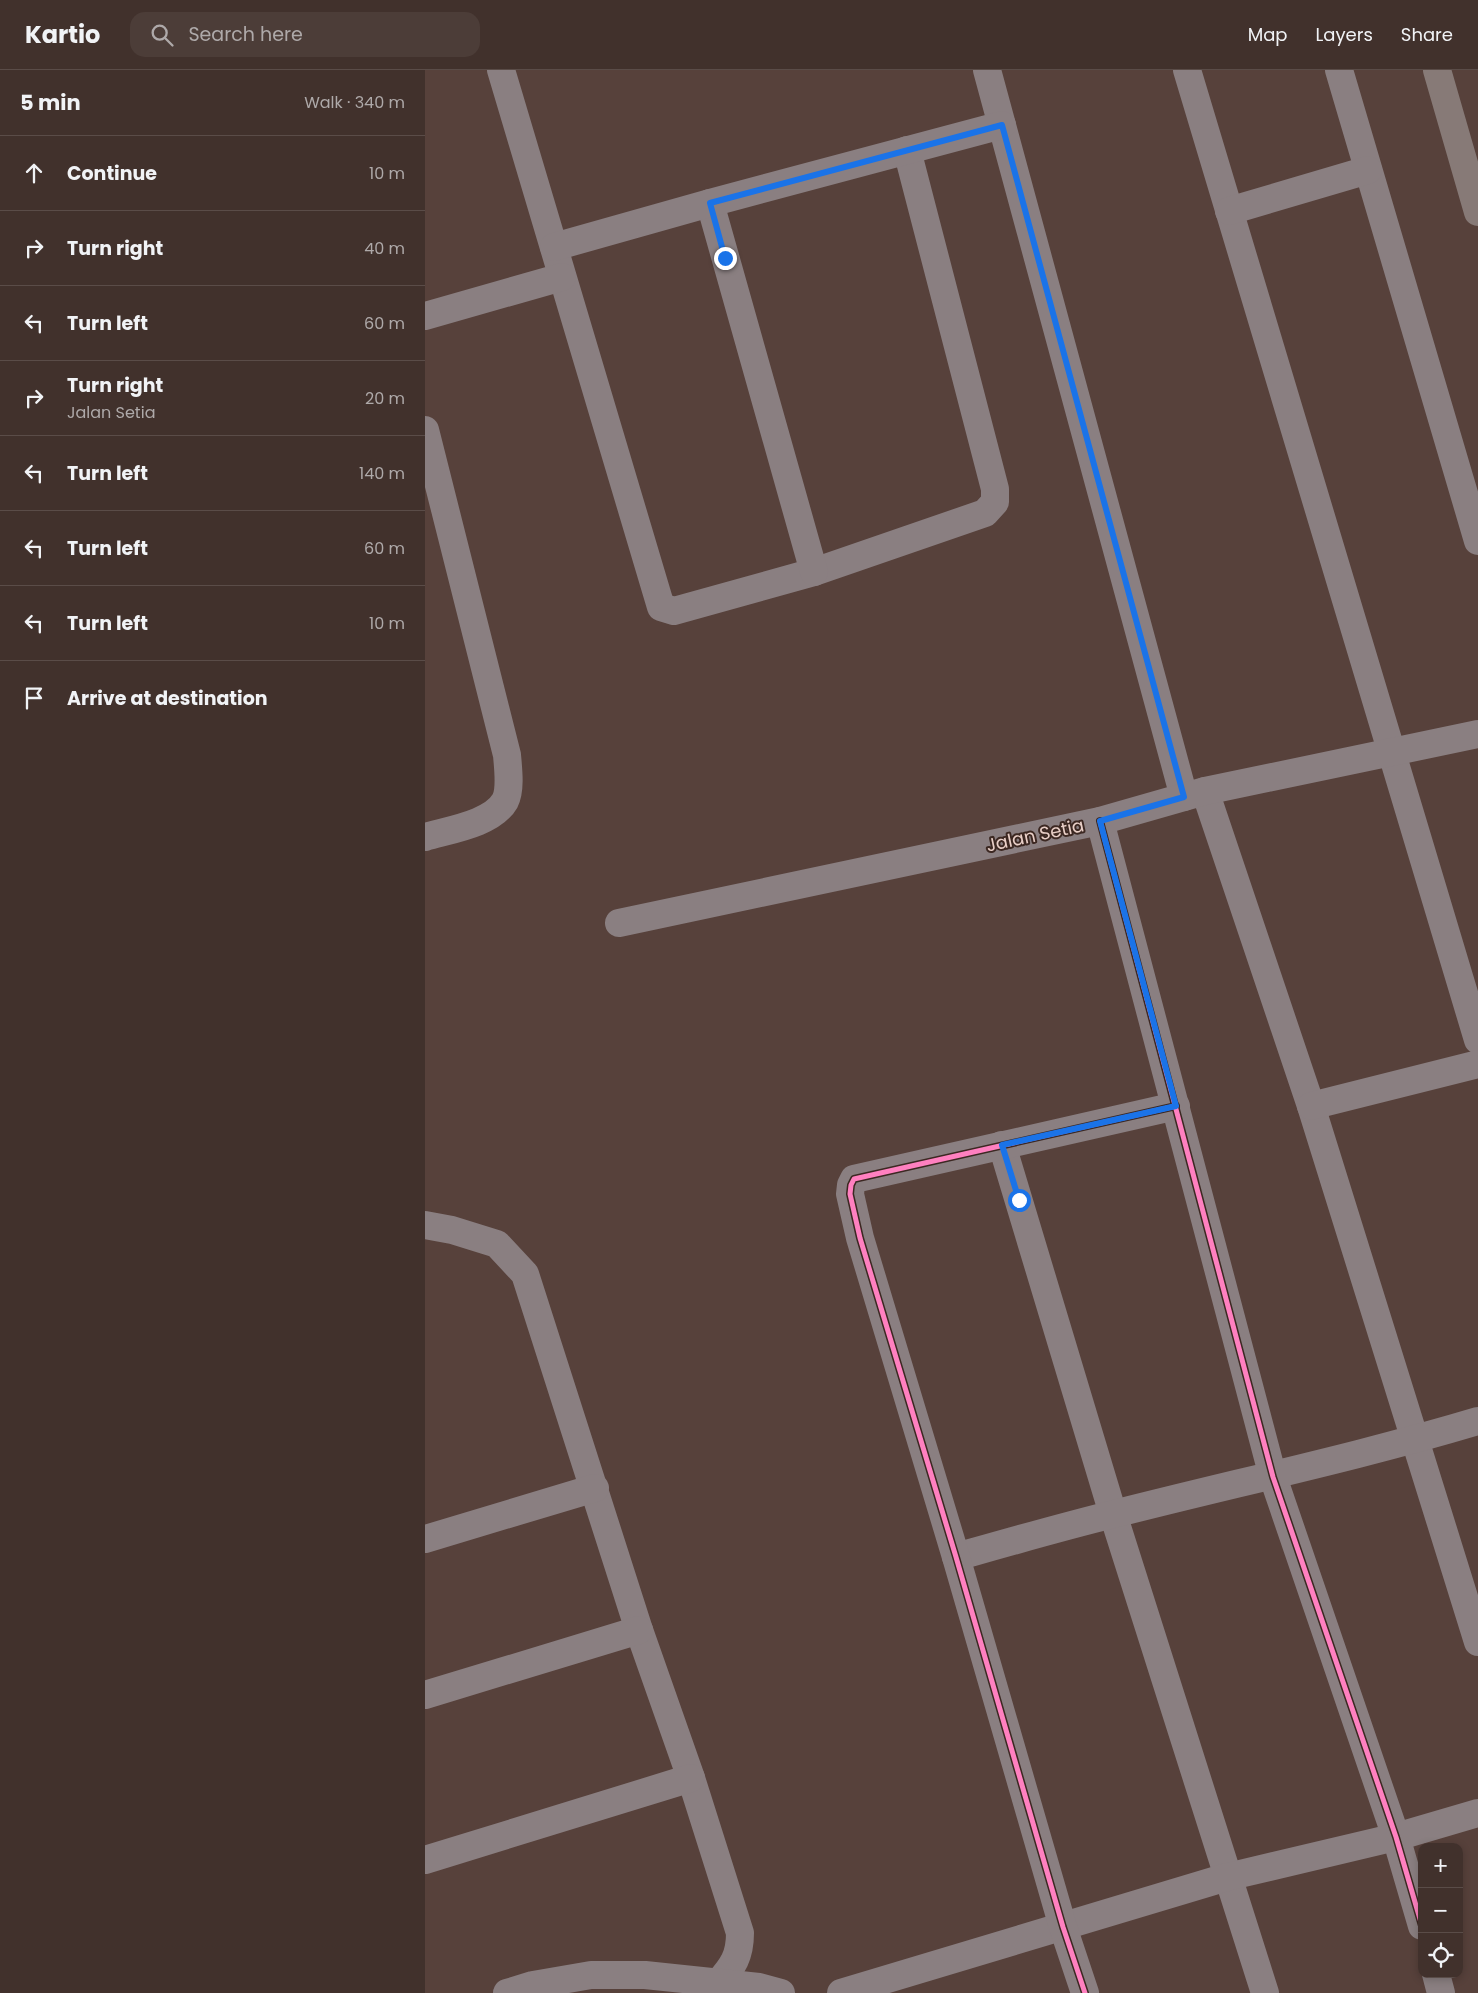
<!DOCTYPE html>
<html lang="en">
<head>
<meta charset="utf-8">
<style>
	body { margin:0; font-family:Poppins,sans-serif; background:#4c3d38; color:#f1f3f6 }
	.controls { position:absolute; right:15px; bottom:15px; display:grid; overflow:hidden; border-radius:10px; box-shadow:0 2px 8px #0003 }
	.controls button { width:45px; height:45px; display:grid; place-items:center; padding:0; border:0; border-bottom:1px solid #5a4c48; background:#41312c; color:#f1f3f6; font:25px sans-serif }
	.stop { position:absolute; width:15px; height:15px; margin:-11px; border:4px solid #1a73e8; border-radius:50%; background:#fff }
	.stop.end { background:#1a73e8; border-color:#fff; box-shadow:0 1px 5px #0008 }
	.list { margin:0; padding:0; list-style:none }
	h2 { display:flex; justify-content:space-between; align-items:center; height:65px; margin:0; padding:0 20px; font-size:21px }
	h2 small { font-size:16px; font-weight:400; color:#aea9a9 }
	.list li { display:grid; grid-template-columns:32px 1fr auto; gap:15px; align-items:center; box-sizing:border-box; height:75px; padding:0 20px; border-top:1px solid #5a4c48 }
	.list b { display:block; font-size:19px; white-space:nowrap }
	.list p { margin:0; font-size:16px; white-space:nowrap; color:#aea9a9 }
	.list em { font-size:16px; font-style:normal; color:#aea9a9 }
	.icon { flex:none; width:28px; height:28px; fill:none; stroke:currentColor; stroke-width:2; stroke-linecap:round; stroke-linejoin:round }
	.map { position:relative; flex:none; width:1053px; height:1923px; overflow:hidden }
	header { display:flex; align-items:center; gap:30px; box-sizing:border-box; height:70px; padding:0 25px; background:#41312c; border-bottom:1px solid #5a4c48 }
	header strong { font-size:24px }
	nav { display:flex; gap:28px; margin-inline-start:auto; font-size:18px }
	.search { width:350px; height:45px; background:#4c3d38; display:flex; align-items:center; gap:12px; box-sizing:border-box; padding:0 18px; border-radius:15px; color:#aea9a9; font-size:19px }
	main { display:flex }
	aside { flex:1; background:#41312c }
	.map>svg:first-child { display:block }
</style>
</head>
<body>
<header>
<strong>Kartio</strong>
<div class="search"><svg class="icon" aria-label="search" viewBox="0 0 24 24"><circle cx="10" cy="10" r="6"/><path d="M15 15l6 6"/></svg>Search here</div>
<nav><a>Map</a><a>Layers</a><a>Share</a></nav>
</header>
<main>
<aside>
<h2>5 min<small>Walk · 340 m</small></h2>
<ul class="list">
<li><svg class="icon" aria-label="ahead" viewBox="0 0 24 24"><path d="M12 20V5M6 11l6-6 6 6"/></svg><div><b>Continue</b></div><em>10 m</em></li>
<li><svg class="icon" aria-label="right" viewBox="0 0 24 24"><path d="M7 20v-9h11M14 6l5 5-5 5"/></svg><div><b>Turn right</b></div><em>40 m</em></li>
<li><svg class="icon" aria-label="left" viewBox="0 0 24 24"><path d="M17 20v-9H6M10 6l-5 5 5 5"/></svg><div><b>Turn left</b></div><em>60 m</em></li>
<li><svg class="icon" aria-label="right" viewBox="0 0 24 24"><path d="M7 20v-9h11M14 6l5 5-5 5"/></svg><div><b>Turn right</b><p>Jalan Setia</p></div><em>20 m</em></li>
<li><svg class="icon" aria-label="left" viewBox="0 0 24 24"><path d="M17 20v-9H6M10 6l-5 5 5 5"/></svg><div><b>Turn left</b></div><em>140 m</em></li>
<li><svg class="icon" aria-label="left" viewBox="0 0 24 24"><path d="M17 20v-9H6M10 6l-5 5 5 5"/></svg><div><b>Turn left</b></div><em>60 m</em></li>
<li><svg class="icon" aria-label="left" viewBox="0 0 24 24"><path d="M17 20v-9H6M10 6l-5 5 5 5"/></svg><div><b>Turn left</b></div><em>10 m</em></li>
<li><svg class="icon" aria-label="arrive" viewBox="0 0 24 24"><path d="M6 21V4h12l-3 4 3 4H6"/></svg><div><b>Arrive at destination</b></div></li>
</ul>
</aside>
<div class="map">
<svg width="1053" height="1923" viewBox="0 0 1053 1923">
	<rect width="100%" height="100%" fill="#57413b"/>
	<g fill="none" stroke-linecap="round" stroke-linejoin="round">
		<g stroke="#8a7f81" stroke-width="28">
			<polyline points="76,0 236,537 249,541 389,502 560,443 570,432 570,419 482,80"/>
			<polyline points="562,0 759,727"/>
			<polyline points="762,0 1053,970"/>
			<polyline points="914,0 1053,471"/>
			<polyline points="285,133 389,502"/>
			<polyline points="804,141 943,100"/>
			<polyline points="129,177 285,133 577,55"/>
			<polyline points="0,246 137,207"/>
			<path d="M0,360L82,685C83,697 86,720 80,731C67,754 23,760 0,767"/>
			<polyline points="780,721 886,1036 1053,1572"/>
			<polyline points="675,751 848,1407 971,1767 997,1856"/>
			<polyline points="194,853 675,751 780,721 1053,664"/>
			<polyline points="886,1036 1053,994"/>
			<polyline points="577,1075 688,1444 840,1923"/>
			<path d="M0,1155L27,1160L72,1174L100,1204L214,1560L266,1708L315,1863C315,1886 308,1896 294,1912"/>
			<polyline points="0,1469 170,1418"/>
			<path d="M531,1487C584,1472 636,1457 689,1444C810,1413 933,1387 1053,1351"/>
			<polyline points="0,1625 214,1560"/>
			<polyline points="0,1790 266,1708"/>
			<polyline points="1011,1904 1016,1923"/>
			<polyline points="82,1923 108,1915 166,1905 220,1905 334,1917 356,1923"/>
			<polyline points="416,1923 802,1807 971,1767 1053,1743"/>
			<polyline points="660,1923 638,1857 531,1487 435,1168 425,1124 426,1115 429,1109 751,1036"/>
		</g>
		<polyline stroke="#877a77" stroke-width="28" points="1012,0 1053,142"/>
		<g stroke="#3c2822" stroke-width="8">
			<g id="cycleway">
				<polyline points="675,751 848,1407 971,1767 997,1856"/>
				<polyline points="660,1923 638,1857 531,1487 435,1168 425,1124 426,1115 429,1109 751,1036"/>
			</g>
		</g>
		<use href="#cycleway" stroke="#ff80c0" stroke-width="5"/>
	</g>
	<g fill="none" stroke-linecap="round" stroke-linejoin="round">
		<polyline stroke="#1a73e8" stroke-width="6" points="300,188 285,133 577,55 759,727 675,751 751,1036 577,1075 594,1130"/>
	</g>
	<g text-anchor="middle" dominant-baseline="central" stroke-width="4" stroke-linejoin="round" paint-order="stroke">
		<g font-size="18" fill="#e9cfc7" stroke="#3c2822">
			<text transform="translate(610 765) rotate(-12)">Jalan Setia</text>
		</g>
	</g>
</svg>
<div class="controls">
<button>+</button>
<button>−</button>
<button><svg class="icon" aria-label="locate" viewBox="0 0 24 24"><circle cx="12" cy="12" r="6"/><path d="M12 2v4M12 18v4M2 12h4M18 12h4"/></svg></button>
</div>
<div class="stop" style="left:594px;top:1130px"></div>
<div class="stop end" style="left:300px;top:188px"></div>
</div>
</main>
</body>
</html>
